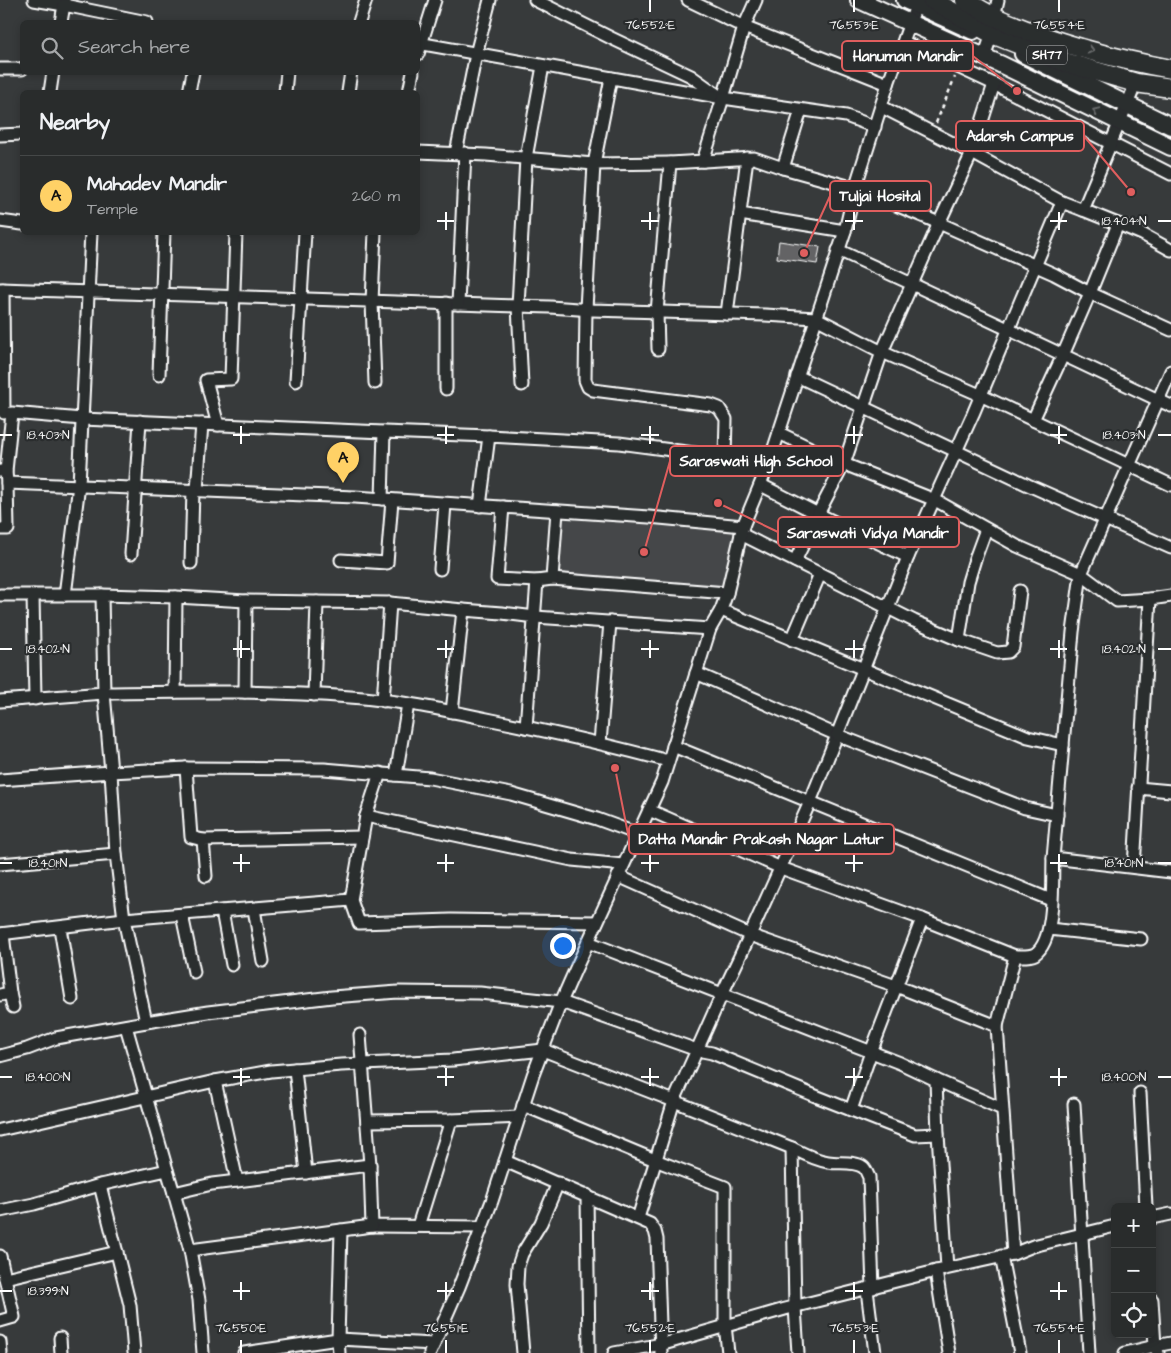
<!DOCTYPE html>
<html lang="en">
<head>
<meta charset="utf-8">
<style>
	body { margin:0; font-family:"Architects Daughter",sans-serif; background:#313434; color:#f1f3f6 }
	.controls { position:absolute; right:15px; bottom:15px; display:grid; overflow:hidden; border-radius:8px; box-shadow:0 2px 8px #0003 }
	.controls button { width:45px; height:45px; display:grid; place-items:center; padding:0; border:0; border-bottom:1px solid #454848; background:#292c2c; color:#f1f3f6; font:25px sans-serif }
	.you { position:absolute; left:562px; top:945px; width:18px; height:18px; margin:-12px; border:4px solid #fff; border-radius:50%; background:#1a73e8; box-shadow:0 0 0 8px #1a73e833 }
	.badge { display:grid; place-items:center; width:32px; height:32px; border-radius:50%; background:#ffd166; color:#111; font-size:16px; font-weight:700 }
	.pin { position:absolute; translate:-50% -41px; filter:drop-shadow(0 1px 2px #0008) }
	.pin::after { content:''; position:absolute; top:26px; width:18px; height:15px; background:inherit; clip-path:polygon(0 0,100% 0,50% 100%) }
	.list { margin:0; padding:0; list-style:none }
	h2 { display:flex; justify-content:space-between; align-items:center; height:65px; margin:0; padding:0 20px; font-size:21px }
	h2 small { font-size:16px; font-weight:400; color:#a5a7a9 }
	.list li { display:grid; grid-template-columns:32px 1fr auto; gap:15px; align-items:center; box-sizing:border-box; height:80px; padding:0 20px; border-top:1px solid #454848 }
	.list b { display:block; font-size:19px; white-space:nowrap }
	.list p { margin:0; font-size:16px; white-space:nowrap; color:#a5a7a9 }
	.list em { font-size:16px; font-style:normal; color:#a5a7a9 }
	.icon { flex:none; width:28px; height:28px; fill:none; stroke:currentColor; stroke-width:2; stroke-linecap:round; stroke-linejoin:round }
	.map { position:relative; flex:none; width:1171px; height:1353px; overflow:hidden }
	.search { position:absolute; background:#292c2c; box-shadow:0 2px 8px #0003; left:20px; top:20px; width:400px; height:55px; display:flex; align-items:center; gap:12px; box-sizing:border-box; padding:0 18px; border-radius:8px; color:#a5a7a9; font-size:19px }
	.panel { position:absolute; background:#292c2c; box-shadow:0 2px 8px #0003; left:20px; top:90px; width:400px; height:145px; border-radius:8px }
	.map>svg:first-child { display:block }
</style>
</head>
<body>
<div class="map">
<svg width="1171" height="1353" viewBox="0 0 1171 1353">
	<rect width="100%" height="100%" fill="#373a3b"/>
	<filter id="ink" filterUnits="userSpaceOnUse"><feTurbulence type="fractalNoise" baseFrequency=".02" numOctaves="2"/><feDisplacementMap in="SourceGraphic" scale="10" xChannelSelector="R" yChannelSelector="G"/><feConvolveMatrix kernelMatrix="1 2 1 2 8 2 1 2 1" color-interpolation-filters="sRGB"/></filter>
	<g filter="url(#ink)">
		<polygon fill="#444748" points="557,511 743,526 722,593 552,579"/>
		<polygon fill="#636465" stroke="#fff" points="779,241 820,247 817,264 777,258"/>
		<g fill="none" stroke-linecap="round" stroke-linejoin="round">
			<g stroke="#fff" stroke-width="15">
				<g id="street">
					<polyline points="34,0 64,5 64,0"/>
					<polyline points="535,0 611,38 691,76 719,96"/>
					<polyline points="688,0 744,27 888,84"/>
					<polyline points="994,17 998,0"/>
					<polyline points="61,22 64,5 147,22"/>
					<polyline points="359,22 366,0"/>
					<polyline points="904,42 994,84 1171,174"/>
					<polyline points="418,43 723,98"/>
					<polyline points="418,54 435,0"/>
					<polyline points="984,57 992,34"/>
					<polyline points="0,69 22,69"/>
					<polyline points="50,92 53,72"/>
					<polyline points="189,92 193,72"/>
					<polyline points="285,92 287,72"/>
					<polyline points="348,92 351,72"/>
					<polyline points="409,92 413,72"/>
					<polyline points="723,98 744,27 756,0"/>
					<polyline points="882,107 972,153 1062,202"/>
					<polyline points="0,135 22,134"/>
					<polyline points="418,152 486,155 594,164 611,78"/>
					<polyline points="456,153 476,54 490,0"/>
					<polyline points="703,161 723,98 846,116 875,127"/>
					<polyline points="670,163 594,164 586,309 585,380 588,387 593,390 711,405 719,408 726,419 725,457"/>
					<polyline points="783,168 801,110"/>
					<polyline points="1083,210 1118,224 1090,293 1171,330"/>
					<polyline points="740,214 845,231"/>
					<polyline points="0,221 22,224"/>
					<polyline points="1118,224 1142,234 1171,250"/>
					<polyline points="838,250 912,284 939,223 1054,274 1090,293 1063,355 1171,406"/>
					<polyline points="0,289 550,307 592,310 765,315 816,318 882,352 912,284 1063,355 1033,420"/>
					<polyline points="3,289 4,413"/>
					<polyline points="446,303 446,389"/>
					<polyline points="458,304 465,153"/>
					<polyline points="727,314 747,158"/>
					<polyline points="658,349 657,312 670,163 754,158 783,168 855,188 939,223 972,153 994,84"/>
					<polyline points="159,375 164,232"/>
					<polyline points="797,376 1028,485 1171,548"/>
					<polyline points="296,381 305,232"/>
					<polyline points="375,383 372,302 375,232"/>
					<polyline points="522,385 518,306 526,158 543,66"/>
					<polyline points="218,425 206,380 231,379 236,232"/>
					<polyline points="779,433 844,464 882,352 980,395 1171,485"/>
					<polyline points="0,471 6,471 7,483 355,497 649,517 743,526"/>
					<polyline points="6,471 12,413 82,419 384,432"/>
					<polyline points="761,485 818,514 795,561"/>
					<polyline points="197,490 202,424"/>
					<polyline points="382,499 384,432 489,436"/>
					<polyline points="480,506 489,436 619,443 769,463"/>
					<polyline points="503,507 497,579 537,581"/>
					<polyline points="0,529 8,529 7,483"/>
					<polyline points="741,534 914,621 959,640 968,582 975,559 986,529"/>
					<polyline points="131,554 140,421"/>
					<polyline points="908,557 818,514 844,464 935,500 1017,546 1081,574 1073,632 1053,858 1171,872"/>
					<polyline points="341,560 387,563 392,500"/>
					<polyline points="191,563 193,490"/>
					<polyline points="440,569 445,504"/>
					<polyline points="552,579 727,593"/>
					<polyline points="0,595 33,595"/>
					<polyline points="65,595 79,485 91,232"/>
					<path d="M176,597L102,595L104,693C186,692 268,690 350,697C397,700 445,710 492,720C551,732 610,745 668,761"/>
					<polyline points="1150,599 1171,596"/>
					<polyline points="721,610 1028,737 1063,745"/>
					<polyline points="792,640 820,574"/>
					<polyline points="959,640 997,653 1008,652 1013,647 1020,591"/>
					<polyline points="696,673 837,735 810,802 750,935 896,986 997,1026"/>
					<polyline points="175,692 176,597 246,601"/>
					<polyline points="245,692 246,601 317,602"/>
					<polyline points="314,695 317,602 390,603"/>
					<polyline points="35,699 33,595 102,595"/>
					<polyline points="0,701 104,693 111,772 0,780"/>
					<polyline points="383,701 390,603 463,610"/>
					<polyline points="452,712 463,610 502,613 535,617 710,629"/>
					<polyline points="526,727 537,581 552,579 557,511"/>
					<polyline points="600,743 610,622"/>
					<polyline points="673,746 1051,900"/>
					<polyline points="186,768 111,772 116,854 124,919 351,900 366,816 380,773"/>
					<polyline points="396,775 408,704"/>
					<polyline points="1138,788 1171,791"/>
					<polyline points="649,810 781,868 922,919 1015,956 997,1026 1013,1254"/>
					<polyline points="1057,815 1025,808 837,735 908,557 973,414 1062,202 1083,210 1136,83"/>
					<polyline points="366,816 572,860 623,865"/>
					<polyline points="203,840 191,837 186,768 324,769 430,778 511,794 597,819 638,834"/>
					<polyline points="0,864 116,854"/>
					<polyline points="1134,867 1150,599 1117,601 1081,574 1171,371"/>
					<polyline points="206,876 203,840 362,837"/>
					<polyline points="618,876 750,935 722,994 697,1050 712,1053 818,1097 915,1135 938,1134"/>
					<polyline points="351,900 359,923 451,920 597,922"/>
					<polyline points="254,909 263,961"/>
					<polyline points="222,911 232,965"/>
					<polyline points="182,915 194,972"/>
					<polyline points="60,928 72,999"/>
					<polyline points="1049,929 1141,939"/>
					<polyline points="0,934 124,919 146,1022"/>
					<polyline points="3,934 10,993"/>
					<polyline points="588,942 900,1063 936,1080 938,1134 947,1268"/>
					<path d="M1015,956C1021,956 1029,957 1035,954C1056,939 1052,882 1053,858"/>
					<polyline points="0,995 10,993 13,1007"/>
					<polyline points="126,1026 167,1170"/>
					<polyline points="360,1035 370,1165"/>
					<polyline points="0,1056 27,1049 56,1038 146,1022 208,1012 332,997 398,992 480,993 561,1002 697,1050 674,1101 792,1148 795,1307 798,1353"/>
					<polyline points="295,1069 306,1173"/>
					<polyline points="936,1080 1002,1109"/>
					<polyline points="215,1081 237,1181"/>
					<polyline points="1140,1093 1146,1207"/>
					<polyline points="1074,1104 1089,1353"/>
					<polyline points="523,1105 655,1160 725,1187 725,1325 728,1353"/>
					<polyline points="851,1110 871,1052 922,919"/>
					<polyline points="451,1120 519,1117"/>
					<polyline points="367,1121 451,1120 418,1226"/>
					<polyline points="0,1130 215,1081 271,1071 341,1065 453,1060 543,1050 674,1101 638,1218"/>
					<path d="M792,1148C804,1154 815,1160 828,1162C839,1164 854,1161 863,1167C866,1169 867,1174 869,1177L873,1288"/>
					<polyline points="505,1161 650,1224 655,1231 657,1239 661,1353"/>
					<polyline points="100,1185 130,1305 134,1353"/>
					<polyline points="174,1193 190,1250 199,1300 203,1353"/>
					<polyline points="587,1195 589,1353"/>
					<polyline points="0,1211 34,1204 100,1185 167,1170 174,1193 212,1184 370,1165 372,1226 482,1227"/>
					<polyline points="1152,1218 1171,1214"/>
					<polyline points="190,1250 372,1226"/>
					<polyline points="0,1256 14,1317 0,1321"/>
					<polyline points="1001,1256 1020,1353"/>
					<polyline points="936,1271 949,1353"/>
					<polyline points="5,1278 117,1252"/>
					<polyline points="867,1290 875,1353"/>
					<polyline points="1152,1300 1155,1346 1171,1343"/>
					<polyline points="60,1338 61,1353"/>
					<polyline points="0,1342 1,1353"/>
					<polyline points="244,1353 338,1339 341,1230"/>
					<polyline points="339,1353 338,1339 434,1344"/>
					<polyline points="430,1353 459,1287 492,1201 533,1075 561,1002 576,968 662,782 710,629 721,610 727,593 743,526 769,463 845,231 855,188 888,84 918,0"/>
					<polyline points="523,1353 517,1284 518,1266 522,1254 541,1223 558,1183"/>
					<polyline points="614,1353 667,1343 785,1309 936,1271 1013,1254 1033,1246 1115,1226"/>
					<polyline points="1125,1353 1155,1346 1158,1353"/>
				</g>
			</g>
			<g stroke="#fff" stroke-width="20">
				<g id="secondary">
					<polyline points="859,0 1000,64 1171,147"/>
					<polyline points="905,0 973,31"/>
					<polyline points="1023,54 1171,126"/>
				</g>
			</g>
			<g stroke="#fff" stroke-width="21">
				<g id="primary">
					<polyline points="932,0 992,34 1061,61 1136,83 1171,88"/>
					<path d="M965,0C975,6 985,13 995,17C1051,42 1111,58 1171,69"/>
				</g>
			</g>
			<polyline stroke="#fff" stroke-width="2.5" stroke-dasharray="4 4" stroke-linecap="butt" points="936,123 955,77"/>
			<use href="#street" stroke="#2a2d2e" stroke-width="11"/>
			<use href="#secondary" stroke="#2a2d2e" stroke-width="16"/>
			<use href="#primary" stroke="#2a2d2e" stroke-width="18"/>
		</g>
		<defs><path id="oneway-chevron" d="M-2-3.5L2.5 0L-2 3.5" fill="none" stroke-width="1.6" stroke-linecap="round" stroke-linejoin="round" transform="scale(1.25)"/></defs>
		<g stroke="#6a6c6d">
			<use href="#oneway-chevron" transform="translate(1091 50) rotate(15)"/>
			<use href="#oneway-chevron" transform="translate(1096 111) rotate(-154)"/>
		</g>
	</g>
	<path fill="none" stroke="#fff" stroke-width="2" d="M650,0V12M854,0V12M1059,0V12M446,212V230M650,212V230M854,212V230M1059,212V230M437,221H454M641,221H659M845,221H863M1050,221H1067M1158,221H1171M241,426V444M446,426V444M650,426V444M854,426V444M1059,426V444M0,435H12M233,435H250M437,435H454M641,435H659M845,435H863M1050,435H1067M1158,435H1171M241,640V658M446,640V658M650,640V658M854,640V658M1059,640V658M0,649H12M233,649H250M437,649H454M641,649H659M845,649H863M1050,649H1067M1158,649H1171M241,854V872M446,854V872M650,854V872M854,854V872M1059,854V872M0,863H12M233,863H250M437,863H454M641,863H659M845,863H863M1050,863H1067M1158,863H1171M241,1068V1086M446,1068V1086M650,1068V1086M854,1068V1086M1059,1068V1086M0,1077H12M233,1077H250M437,1077H454M641,1077H659M845,1077H863M1050,1077H1067M1158,1077H1171M241,1282V1300M446,1282V1300M650,1282V1300M854,1282V1300M1059,1282V1300M0,1291H12M233,1291H250M437,1291H454M641,1291H659M845,1291H863M1050,1291H1067M241,1340V1353M446,1340V1353M650,1340V1353M854,1340V1353M1059,1340V1353"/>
	<g text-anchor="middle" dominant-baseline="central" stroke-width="4.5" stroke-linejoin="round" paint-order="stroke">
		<rect fill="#2a2d2e" stroke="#bfc0c0" stroke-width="1" x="1027" y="45.5" width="40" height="19" rx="4"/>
		<g font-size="12" font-weight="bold" fill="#fff">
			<text x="1047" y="55">SH77</text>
		</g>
	</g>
	<g font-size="12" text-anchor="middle" fill="#fff" stroke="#2a2d2e" stroke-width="4.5" stroke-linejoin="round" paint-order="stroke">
		<text x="650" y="29">76.552°E</text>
		<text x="854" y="29">76.553°E</text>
		<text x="1059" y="29">76.554°E</text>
		<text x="1124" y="225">18.404°N</text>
		<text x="48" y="439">18.403°N</text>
		<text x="1124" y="439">18.403°N</text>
		<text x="48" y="653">18.402°N</text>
		<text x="1124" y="653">18.402°N</text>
		<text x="48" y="867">18.401°N</text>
		<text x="1124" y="867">18.401°N</text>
		<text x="48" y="1081">18.400°N</text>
		<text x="1124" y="1081">18.400°N</text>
		<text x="48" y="1295">18.399°N</text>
		<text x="241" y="1332">76.550°E</text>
		<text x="446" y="1332">76.551°E</text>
		<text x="650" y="1332">76.552°E</text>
		<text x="854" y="1332">76.553°E</text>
		<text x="1059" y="1332">76.554°E</text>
	</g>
	<path fill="none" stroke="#e05e5e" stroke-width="2" d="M1017 91L973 56M1131 192L1084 136M804 253L830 196M644 552L670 461M718 503L778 532M615 768L629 839"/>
	<g fill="#e05e5e" stroke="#2a2d2e" stroke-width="2">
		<circle cx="1017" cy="91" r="5"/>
		<circle cx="1131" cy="192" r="5"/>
		<circle cx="804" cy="253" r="5"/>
		<circle cx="644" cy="552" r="5"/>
		<circle cx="718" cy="503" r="5"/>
		<circle cx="615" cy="768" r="5"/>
	</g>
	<g fill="#2a2d2e" stroke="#e05e5e" stroke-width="2">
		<rect x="842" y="41" width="131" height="30" rx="5"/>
		<rect x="956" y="121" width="128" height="30" rx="5"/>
		<rect x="830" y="181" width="101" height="30" rx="5"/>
		<rect x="670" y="446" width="173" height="30" rx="5"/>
		<rect x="778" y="517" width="181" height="30" rx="5"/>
		<rect x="629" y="824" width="265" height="30" rx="5"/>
	</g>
	<g font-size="15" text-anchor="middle" font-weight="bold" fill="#fff">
		<text x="908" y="61">Hanuman Mandir</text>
		<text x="1020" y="141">Adarsh Campus</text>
		<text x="880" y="201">Tuljai Hosital</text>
		<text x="756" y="466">Saraswati High School</text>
		<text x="868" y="538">Saraswati Vidya Mandir</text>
		<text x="761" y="844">Datta Mandir Prakash Nagar Latur</text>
	</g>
</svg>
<div class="controls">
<button>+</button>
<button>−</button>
<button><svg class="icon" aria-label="locate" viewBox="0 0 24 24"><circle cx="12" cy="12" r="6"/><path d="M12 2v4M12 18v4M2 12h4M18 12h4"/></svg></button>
</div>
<div class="you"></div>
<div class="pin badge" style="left:343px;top:483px">A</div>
<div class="search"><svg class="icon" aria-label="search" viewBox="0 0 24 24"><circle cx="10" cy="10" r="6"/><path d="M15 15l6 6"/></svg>Search here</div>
<section class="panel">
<h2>Nearby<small></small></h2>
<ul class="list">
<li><span class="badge">A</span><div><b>Mahadev Mandir</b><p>Temple</p></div><em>260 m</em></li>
</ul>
</section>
</div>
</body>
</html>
